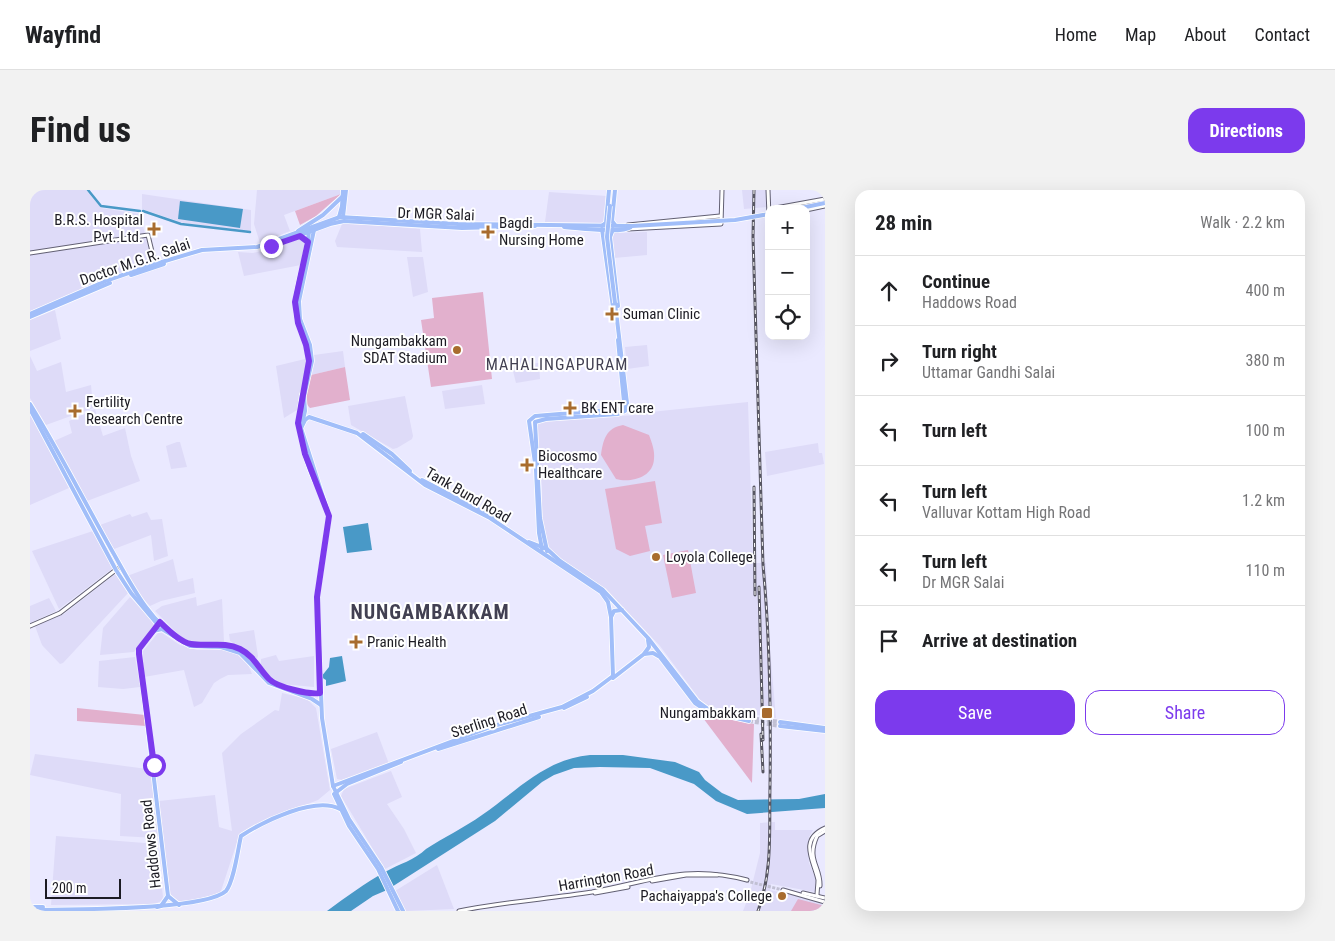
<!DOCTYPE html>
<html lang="en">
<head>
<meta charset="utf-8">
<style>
	body { margin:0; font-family:"Roboto Condensed",sans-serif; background:#f2f2f2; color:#202124 }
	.controls { position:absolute; right:15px; top:15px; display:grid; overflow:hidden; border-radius:10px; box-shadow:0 5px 20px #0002 }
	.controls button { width:45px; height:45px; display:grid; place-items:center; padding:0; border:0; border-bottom:1px solid #e0e0e0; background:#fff; color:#202124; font:25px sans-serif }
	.scale { position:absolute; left:15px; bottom:12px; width:76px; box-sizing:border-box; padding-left:5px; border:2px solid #1c1b23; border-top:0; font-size:14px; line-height:18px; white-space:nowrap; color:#1c1b23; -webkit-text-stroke:4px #fff; paint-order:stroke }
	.stop { position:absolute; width:15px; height:15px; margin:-11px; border:4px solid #7c3aed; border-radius:50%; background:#fff }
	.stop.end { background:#7c3aed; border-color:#fff; box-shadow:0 1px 5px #0008 }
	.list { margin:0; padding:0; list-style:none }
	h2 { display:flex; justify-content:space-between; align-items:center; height:65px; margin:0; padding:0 20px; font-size:21px }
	h2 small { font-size:16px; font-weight:400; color:#757577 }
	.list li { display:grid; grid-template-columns:32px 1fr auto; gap:15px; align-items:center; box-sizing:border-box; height:70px; padding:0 20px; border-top:1px solid #e0e0e0 }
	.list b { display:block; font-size:19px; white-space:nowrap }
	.list p { margin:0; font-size:16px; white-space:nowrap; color:#757577 }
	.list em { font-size:16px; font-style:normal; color:#757577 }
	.actions { display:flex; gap:10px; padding:15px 20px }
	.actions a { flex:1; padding:11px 0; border:1px solid #7c3aed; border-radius:15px; text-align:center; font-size:18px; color:#7c3aed }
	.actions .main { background:#7c3aed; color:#fff }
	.icon { flex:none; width:28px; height:28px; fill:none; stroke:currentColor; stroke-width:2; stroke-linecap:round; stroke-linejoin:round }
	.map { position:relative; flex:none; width:795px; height:721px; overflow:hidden; border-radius:15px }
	header { display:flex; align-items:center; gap:30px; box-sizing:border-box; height:70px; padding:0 25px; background:#fff; border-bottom:1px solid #e0e0e0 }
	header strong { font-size:24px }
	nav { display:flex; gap:28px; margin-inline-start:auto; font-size:18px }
	.intro { display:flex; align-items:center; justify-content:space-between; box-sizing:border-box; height:120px; padding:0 30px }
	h1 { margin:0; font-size:35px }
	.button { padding:12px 22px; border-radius:15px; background:#7c3aed; color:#fff; font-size:18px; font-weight:700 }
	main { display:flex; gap:30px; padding:0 30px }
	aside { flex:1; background:#fff; border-radius:15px; box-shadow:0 5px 20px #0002 }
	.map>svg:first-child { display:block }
</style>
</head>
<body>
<header>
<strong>Wayfind</strong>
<nav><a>Home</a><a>Map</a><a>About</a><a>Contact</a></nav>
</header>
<div class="intro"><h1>Find us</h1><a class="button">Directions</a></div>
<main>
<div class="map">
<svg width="795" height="721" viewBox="0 0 795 721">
	<rect width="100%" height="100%" fill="#eae9ff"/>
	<g fill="#dedbf8">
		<polygon points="0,0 56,0 71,18 110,24 115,44 0,61"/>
		<polygon points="227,0 311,0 311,4 254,25 260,41 230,53 224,34"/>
		<polygon points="712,0 736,0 737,17 714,19"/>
		<polygon points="519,2 577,6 574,30 572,33 515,32"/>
		<polygon points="112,4 221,20 221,41 153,33 112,19"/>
		<polygon points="318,33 390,39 392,62 307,57 305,51 312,34"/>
		<polygon points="617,42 617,65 584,68 582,45 584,43"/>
		<polygon points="116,47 123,74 0,122 0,65"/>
		<polygon points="273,47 275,51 271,75 214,86 208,62 223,63 248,57"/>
		<polygon points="377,67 393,67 398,102 383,107"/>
		<polygon points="25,120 31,149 0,161 0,130"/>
		<polygon points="617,155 619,176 597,179 595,157"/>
		<polygon points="313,161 315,177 281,185 284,165"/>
		<polygon points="0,166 7,181 31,172 36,202 61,195 63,218 16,235 0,208"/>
		<polygon points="497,168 498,174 509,173 510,189 486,193 480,169"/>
		<polygon points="275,169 277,178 267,220 254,228 246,176"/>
		<polygon points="452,195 455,214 415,219 412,201"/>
		<polygon points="375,206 383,246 382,249 367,258 363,259 321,235 318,216"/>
		<polygon points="718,212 723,373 736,373 739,447 746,528 679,517 671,511 630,456 576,399 520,361 515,353 512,328 512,296 506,238 510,231 607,225 611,223"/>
		<polygon points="65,219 73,246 95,238 101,266 110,291 57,311 24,251 42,243 39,231"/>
		<polygon points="0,225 39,298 0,315"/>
		<polygon points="147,252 150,252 157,277 141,279 136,256"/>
		<polygon points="788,253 789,263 792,263 794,274 737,286 735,262"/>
		<polygon points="117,322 121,330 132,329 138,366 124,371 121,345 84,359 70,335 100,324 102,327"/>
		<polygon points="63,341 83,378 29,419 2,361"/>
		<polygon points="143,369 148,392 163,388 165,403 131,411 120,416 105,400 97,386"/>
		<polygon points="84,385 86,385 98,403 33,473 30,474 12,455 5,436 34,424"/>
		<polygon points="100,407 125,434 124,438 104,462 70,465 73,438"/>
		<polygon points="166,407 167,416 192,409 194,452 162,452 153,449 125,421 132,416"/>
		<polygon points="19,408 26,421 0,433 0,416"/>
		<polygon points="224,440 228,466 227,469 200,451 199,444"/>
		<polygon points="128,443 132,443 150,455 167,460 200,459 213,463 222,484 198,485 190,489 184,493 172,513 164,517 154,480 114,487 113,461"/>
		<polygon points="246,465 249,471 284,466 284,497 252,494 237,484 231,476 231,469"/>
		<polygon points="105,467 110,497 93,499 68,497 69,471"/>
		<polygon points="252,503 277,509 286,518 300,600 288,610 233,631 210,643 190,704 147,713 140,705 129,611 185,605 189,637 202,641 192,563 211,544 245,520 249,521"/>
		<polygon points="347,542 359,574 312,590 307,589 301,559"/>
		<polygon points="5,564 117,579 121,583 128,646 126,648 90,646 91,604 0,585"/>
		<polygon points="361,581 372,607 357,614 374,639 386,663 355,679 311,606 314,599"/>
		<polygon points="745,632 745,640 783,640 779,647 778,662 779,673 786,690 785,702 741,694 740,700 792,712 795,713 795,721 713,721 720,703 730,663 730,633"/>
		<polygon points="26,646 127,654 133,707 131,711 125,714 21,715"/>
		<polygon points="407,675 424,719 376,721 365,701"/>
	</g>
	<g fill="#e2b0cd">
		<polygon points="311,4 286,26 270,35 265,21"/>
		<polygon points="453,102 462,189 401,197 391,130 404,128 402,108"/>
		<path d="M315,177L320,210L280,218C271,209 278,196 281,185Z"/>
		<path d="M593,235L619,245C622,253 625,261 624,269C623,288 600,293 586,289L571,265C573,250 576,238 593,235Z"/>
		<polygon points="625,291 632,333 615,336 620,361 600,366 586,359 575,299"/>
		<polygon points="658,360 666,403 642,408 633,365"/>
		<polygon points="47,518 115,525 116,536 47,531"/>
		<polygon points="667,520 680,526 724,534 722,593"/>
		<polygon points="768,709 795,716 795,721 761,721"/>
	</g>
	<g fill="#4999c7">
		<polygon points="150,11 213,19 210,38 148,29"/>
		<polygon points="338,333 342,360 317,363 313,337"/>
		<polygon points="312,466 316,491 296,496 296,490 291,487 299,477 300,468"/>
		<path d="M560,565H593L645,572L669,582L675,590L692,603L708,610L769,609L795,604V618L717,624L686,611L664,594L620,578L570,577L544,578L524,585L512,592L465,631L357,700L343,706L321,721H297C316,707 335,693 355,682C369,674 385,670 396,659C414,647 434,638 452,625C487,601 515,569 560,565Z"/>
	</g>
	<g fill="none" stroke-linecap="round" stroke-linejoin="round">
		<g stroke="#4999c7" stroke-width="2.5">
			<polyline points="58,0 71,16 110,21"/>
			<polyline points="113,21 151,34 220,42"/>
		</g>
		<polyline stroke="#c1c0d3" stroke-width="3" stroke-dasharray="3 1.5" stroke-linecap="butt" points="716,691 753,700"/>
		<g stroke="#c1c0d3" stroke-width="4" stroke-dasharray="4 2" stroke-linecap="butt">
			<polyline points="719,528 750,532"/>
			<polyline points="719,531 750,536"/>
		</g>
		<g stroke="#626073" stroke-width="5">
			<g id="minor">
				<polyline points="738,0 739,26"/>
				<polyline points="740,19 795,9"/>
				<polyline points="776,20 795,16"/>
				<polyline points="598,35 690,26"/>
				<polyline points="598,39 691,34 692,0"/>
				<polyline points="0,63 118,45 125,74"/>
				<polyline points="0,436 30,423 87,379"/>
				<polyline points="622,691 656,685 687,685"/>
				<path d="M790,696C791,677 776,670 787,646L795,641"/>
				<polyline points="753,700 795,712"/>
				<polyline points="565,703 598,697"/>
				<polyline points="773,703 795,708"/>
				<path d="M787,706C787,701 788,695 788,690C784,671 768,650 795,638"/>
				<path d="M429,721C473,712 518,709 562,702C621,691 656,674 717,690"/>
			</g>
		</g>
		<g stroke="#fff" stroke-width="5.5">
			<g id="major">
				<polyline points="766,19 795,13"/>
				<polyline points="309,27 312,16 313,0"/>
				<polyline points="313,27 316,0"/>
				<polyline points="573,35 576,33 579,0"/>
				<polyline points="585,35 582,31 585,0"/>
				<path d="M534,37C549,38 591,44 601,37"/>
				<polyline points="572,39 583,117"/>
				<polyline points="583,39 580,47 588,116"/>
				<polyline points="284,40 269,111 270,129 280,155 282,171 274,206 275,221 271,238 299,326 287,407 292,528 303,596 319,629 351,677 373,721"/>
				<polyline points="268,41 293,25 313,6"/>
				<polyline points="232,59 300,34 314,31 432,38 505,36"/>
				<polyline points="275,67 279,42"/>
				<path d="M272,78C267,98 262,116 269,136C273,149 279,159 279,173"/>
				<polyline points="101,85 134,74"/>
				<polyline points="0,124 78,90 125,74 172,60 227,57 310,27 428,34 602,36"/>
				<polyline points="0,127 80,93"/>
				<path d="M272,204C266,236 272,263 285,292"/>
				<path d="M0,214C29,261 54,311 81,359C100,392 118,431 152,451C171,462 195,450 214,462C226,469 230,481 240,490C248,498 279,505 290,503"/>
				<polyline points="0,219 86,380 101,403 128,435"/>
				<polyline points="271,238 275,230 279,227 327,243 395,295 460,328 571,402 578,412 581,427 583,486 563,501 532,517 463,536 303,596"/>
				<polyline points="333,244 362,264 380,281"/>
				<polyline points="392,290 465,328"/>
				<polyline points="499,352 517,359 530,371 573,400 618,448 667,511 678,519 719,528"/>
				<polyline points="512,359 509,343 506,280 499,231 505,226 591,219 594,212 588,150"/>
				<polyline points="517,361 510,328 505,232 516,229 588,224 595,221 597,213 585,113"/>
				<polyline points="581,427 584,421 592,420"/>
				<polyline points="131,432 109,459 109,464 138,706 149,715"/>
				<polyline points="123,441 132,439 160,456 191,457 210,463 239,493 282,509 291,515"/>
				<polyline points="614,464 623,463 630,467 665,513 677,521 719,531"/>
				<polyline points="583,488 614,464 619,457 618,450"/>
				<polyline points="534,518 557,507"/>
				<polyline points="750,532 795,538"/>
				<polyline points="750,536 795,541"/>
				<polyline points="408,559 509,527"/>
				<polyline points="0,717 13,717"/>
				<polyline points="127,717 131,716 138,706"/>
				<path d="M0,720C38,719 174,721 196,701C204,691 208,659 211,646C234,631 285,606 310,619"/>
				<polyline points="368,721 348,679 319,636 304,604 317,594 371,572"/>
			</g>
		</g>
		<use href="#minor" stroke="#fff" stroke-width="3"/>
		<use href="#major" stroke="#a1bef9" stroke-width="4"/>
		<g stroke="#585763" stroke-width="3">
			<g id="rail">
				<path d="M724,0L723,47L733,375C740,449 741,523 740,597C739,639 743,680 728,721"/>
				<polyline points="724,297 725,405"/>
				<polyline points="729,397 733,550"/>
				<polyline points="731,544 733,582"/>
			</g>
		</g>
		<use href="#rail" stroke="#fff" stroke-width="1" stroke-dasharray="4" stroke-linecap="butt"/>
		<g stroke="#fff" stroke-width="5.5" stroke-linecap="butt">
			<g id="major-bridge">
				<polyline points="580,16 577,47 585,113"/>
				<polyline points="602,36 705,30 739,24"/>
			</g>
		</g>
		<use href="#major-bridge" stroke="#a1bef9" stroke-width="4"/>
	</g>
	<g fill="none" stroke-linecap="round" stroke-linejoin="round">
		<path stroke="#7c3aed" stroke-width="6" d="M124,575L109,464V459L130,432C138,440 150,452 161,454C178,457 194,451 210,459C224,466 229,479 239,489C247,497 279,505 290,503L287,407L299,326L275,264L268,233L279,171L276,155L268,133L265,112L278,52L270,46L241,56"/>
	</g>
	<g fill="#a86c2e" stroke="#fff" stroke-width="2">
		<path d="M121.5 31.5h5v5h5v5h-5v5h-5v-5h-5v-5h5z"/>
		<path d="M455.5 34.5h5v5h5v5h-5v5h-5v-5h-5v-5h5z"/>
		<path d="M579.5 116.5h5v5h5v5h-5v5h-5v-5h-5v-5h5z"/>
		<circle cx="427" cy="160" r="5"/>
		<path d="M537.5 210.5h5v5h5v5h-5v5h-5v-5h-5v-5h5z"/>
		<path d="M42.5 213.5h5v5h5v5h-5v5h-5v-5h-5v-5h5z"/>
		<path d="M494.5 267.5h5v5h5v5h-5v5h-5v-5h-5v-5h5z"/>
		<circle cx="626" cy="367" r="5"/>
		<path d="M323.5 444.5h5v5h5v5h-5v5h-5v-5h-5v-5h5z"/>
		<rect x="731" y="517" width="12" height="12" rx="2.5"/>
		<circle cx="752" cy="706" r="5"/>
	</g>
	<g text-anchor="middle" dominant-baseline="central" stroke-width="4" stroke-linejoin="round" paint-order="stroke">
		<g font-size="15" fill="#1c1b23" stroke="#fff">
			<text transform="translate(406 24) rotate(2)">Dr MGR Salai</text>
			<text transform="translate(105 72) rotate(-19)">Doctor M.G.R. Salai</text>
			<text transform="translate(438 305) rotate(30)">Tank Bund Road</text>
			<text transform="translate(459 531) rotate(-18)">Sterling Road</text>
			<text transform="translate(121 654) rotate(-96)">Haddows Road</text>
			<text transform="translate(576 688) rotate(-10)">Harrington Road</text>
		</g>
		<g font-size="15" fill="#1c1b23" stroke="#fff" text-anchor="start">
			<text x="113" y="30" text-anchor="end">B.R.S. Hospital<tspan x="113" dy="17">Pvt. Ltd.</tspan></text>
			<text x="469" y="33">Bagdi<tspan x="469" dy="17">Nursing Home</tspan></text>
			<text x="593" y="124">Suman Clinic</text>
			<text x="417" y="151" text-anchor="end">Nungambakkam<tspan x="417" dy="17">SDAT Stadium</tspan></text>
			<text x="56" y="212">Fertility<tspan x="56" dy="17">Research Centre</tspan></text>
			<text x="551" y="218">BK ENT care</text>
			<text x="508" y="266">Biocosmo<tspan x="508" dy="17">Healthcare</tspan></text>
			<text x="636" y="367">Loyola College</text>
			<text x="337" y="452">Pranic Health</text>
			<text x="726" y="523" text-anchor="end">Nungambakkam</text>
			<text x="742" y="706" text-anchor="end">Pachaiyappa's College</text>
		</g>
		<g font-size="16" letter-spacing="1" fill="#424052" stroke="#fff">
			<text x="527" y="174">MAHALINGAPURAM</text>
		</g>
		<g font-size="20" font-weight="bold" letter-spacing="1" fill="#424052" stroke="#fff">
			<text x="400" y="422">NUNGAMBAKKAM</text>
		</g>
	</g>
</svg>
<div class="controls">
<button>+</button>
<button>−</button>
<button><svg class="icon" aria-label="locate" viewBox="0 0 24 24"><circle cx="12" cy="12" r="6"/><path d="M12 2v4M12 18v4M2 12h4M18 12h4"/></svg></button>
</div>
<div class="scale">200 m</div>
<div class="stop" style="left:124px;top:575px"></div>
<div class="stop end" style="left:241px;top:56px"></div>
</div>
<aside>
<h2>28 min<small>Walk · 2.2 km</small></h2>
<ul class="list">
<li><svg class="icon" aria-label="ahead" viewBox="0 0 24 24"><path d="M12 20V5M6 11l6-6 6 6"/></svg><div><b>Continue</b><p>Haddows Road</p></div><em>400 m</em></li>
<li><svg class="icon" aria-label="right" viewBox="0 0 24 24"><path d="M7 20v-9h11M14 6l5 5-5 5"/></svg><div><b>Turn right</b><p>Uttamar Gandhi Salai</p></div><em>380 m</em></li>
<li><svg class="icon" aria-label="left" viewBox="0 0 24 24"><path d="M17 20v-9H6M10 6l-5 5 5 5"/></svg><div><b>Turn left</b></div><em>100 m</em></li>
<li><svg class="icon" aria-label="left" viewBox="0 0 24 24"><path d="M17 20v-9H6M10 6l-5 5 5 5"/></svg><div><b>Turn left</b><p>Valluvar Kottam High Road</p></div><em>1.2 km</em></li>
<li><svg class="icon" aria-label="left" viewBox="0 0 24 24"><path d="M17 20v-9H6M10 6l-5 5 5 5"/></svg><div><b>Turn left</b><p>Dr MGR Salai</p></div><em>110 m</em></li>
<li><svg class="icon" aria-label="arrive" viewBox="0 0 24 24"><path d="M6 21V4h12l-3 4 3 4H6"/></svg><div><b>Arrive at destination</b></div></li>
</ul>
<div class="actions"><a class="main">Save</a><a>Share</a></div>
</aside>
</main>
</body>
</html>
